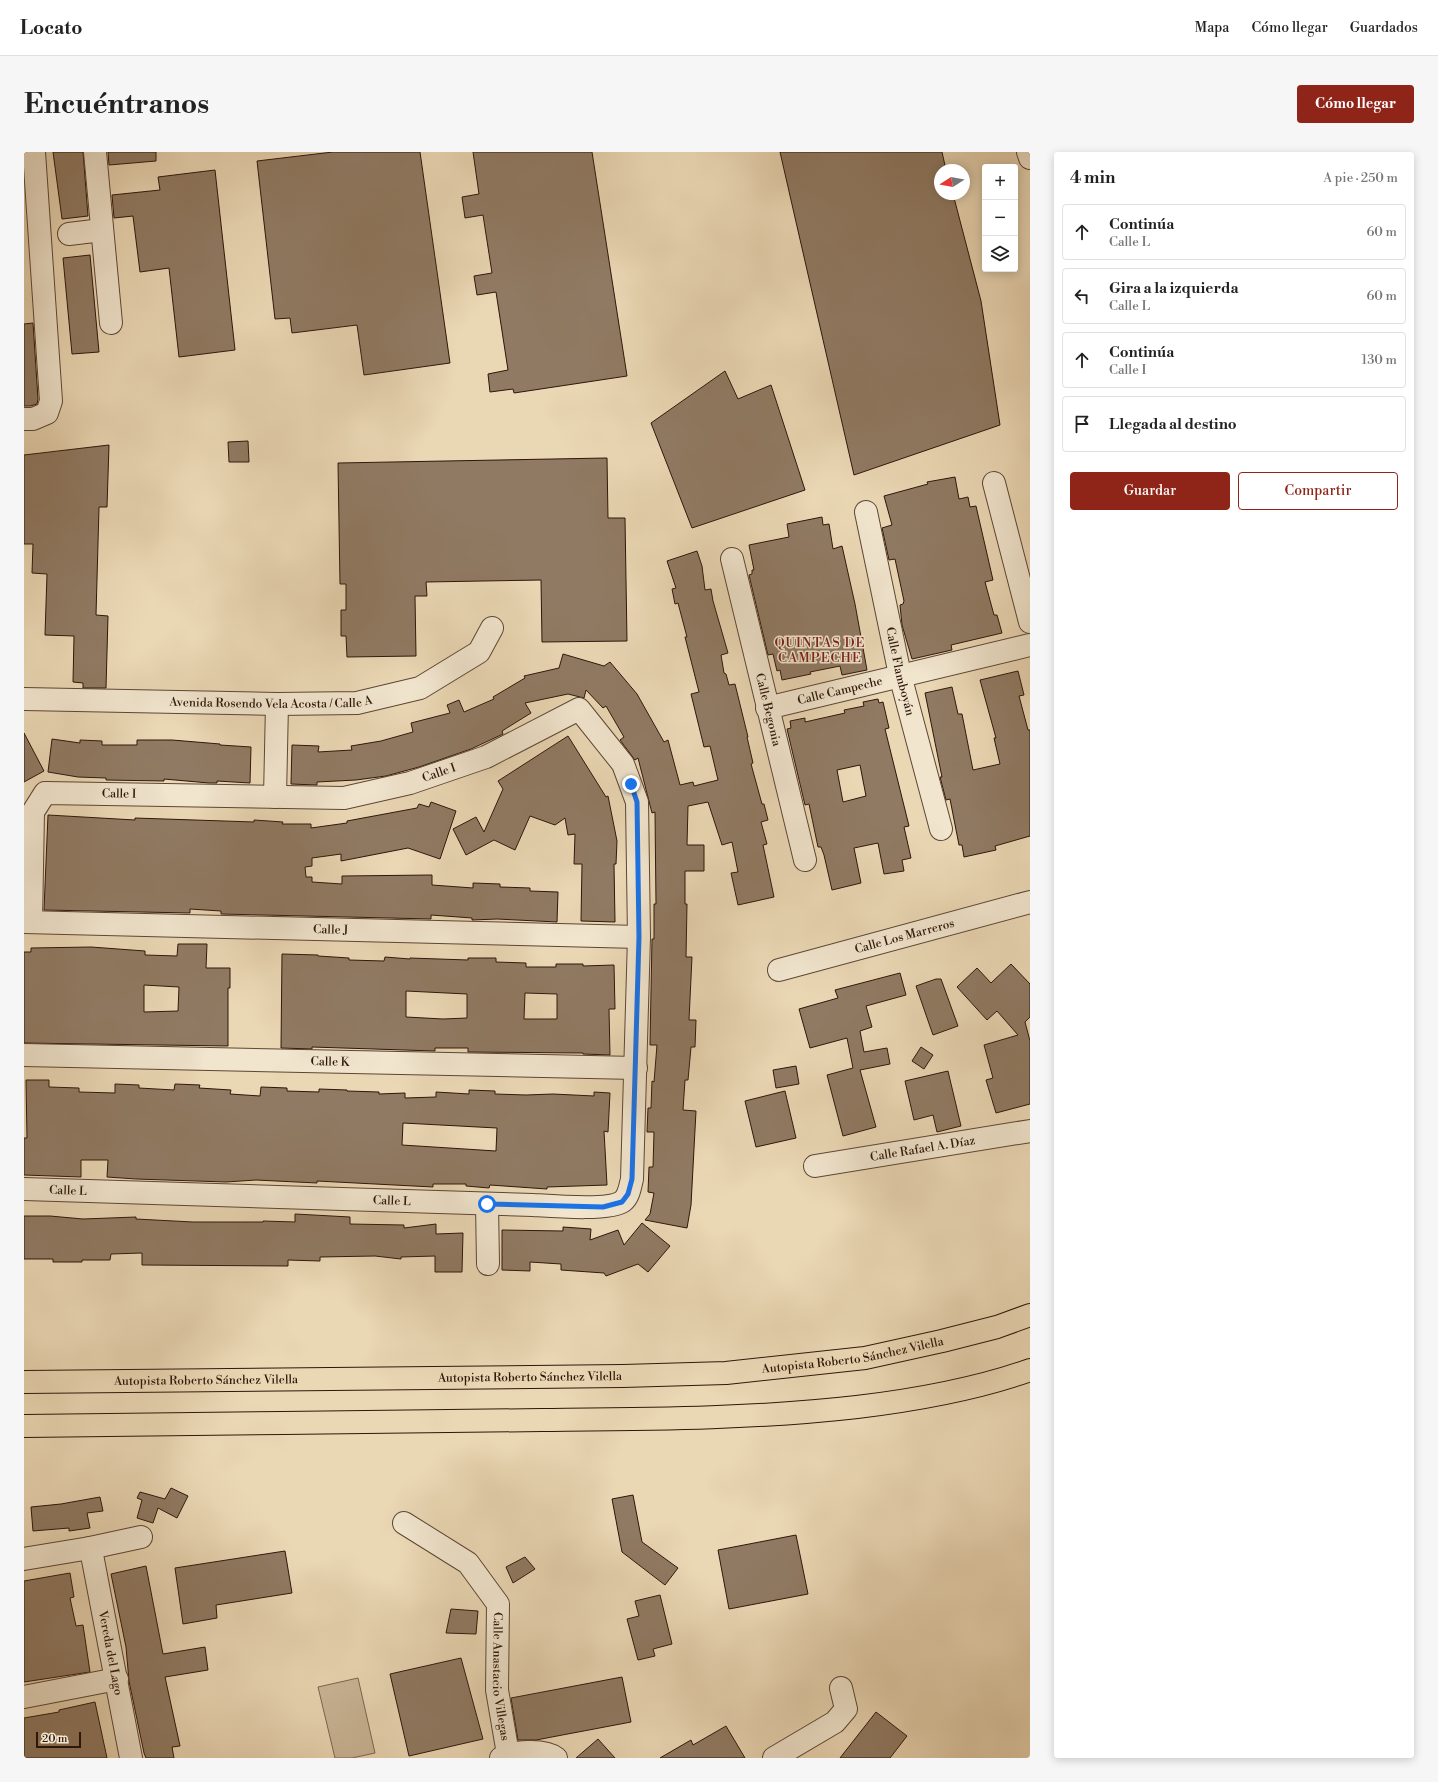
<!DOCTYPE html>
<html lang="es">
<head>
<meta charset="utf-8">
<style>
	body { margin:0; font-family:"Libre Bodoni",serif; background:#f6f6f6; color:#222 }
	.controls { position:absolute; right:12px; top:12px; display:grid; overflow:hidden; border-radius:4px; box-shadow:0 2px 10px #0003 }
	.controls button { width:36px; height:36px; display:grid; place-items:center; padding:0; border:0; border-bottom:1px solid #e0e0e0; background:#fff; color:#222; font:20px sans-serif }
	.compass { position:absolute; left:910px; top:12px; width:36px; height:36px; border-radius:50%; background:#fff; box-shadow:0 2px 10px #0003; rotate:259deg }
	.scale { position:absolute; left:12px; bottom:10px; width:45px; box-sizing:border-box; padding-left:4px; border:2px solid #2e160b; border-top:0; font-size:11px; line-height:14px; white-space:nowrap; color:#2e160b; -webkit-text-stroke:3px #f1e5ce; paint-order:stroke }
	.stop { position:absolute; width:12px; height:12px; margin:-9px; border:3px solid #1a73e8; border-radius:50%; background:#fff }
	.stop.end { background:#1a73e8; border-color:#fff; box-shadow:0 1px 4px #0008 }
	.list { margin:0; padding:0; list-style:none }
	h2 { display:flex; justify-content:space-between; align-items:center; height:52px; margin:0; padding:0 16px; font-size:17px }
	h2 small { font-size:13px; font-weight:400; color:#767676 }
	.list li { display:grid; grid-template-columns:26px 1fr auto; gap:12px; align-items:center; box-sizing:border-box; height:56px; margin:0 8px 8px; padding:0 8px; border:1px solid #e0e0e0; border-radius:4px }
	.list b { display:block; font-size:15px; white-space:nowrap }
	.list p { margin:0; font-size:13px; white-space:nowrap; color:#767676 }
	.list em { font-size:13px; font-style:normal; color:#767676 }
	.actions { display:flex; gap:8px; padding:12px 16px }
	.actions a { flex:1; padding:9px 0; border:1px solid #8f2418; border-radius:4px; text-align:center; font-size:14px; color:#8f2418 }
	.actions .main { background:#8f2418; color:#fff }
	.icon { flex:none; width:22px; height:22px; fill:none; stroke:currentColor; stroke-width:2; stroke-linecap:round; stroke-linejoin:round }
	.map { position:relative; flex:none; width:1006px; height:1606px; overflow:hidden; border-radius:4px }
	header { display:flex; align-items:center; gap:24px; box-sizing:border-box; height:56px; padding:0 20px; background:#fff; border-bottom:1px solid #e0e0e0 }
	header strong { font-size:19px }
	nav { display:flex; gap:22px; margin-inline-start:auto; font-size:14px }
	.intro { display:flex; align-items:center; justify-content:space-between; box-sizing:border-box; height:96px; padding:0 24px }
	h1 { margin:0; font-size:28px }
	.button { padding:10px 18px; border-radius:4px; background:#8f2418; color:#fff; font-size:14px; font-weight:700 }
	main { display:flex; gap:24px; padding:0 24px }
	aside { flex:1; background:#fff; border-radius:4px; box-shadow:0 2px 10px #0003 }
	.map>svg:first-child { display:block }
</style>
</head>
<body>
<header>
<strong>Locato</strong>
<nav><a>Mapa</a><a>Cómo llegar</a><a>Guardados</a></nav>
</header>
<div class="intro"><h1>Encuéntranos</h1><a class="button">Cómo llegar</a></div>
<main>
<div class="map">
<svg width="1006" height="1606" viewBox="0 0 1006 1606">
	<rect width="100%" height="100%" fill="#ead7b4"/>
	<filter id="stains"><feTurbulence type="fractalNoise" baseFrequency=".005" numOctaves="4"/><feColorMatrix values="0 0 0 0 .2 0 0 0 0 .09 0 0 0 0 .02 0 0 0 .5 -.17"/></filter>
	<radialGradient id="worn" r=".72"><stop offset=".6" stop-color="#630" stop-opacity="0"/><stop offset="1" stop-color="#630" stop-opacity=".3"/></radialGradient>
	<polygon fill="#cab697" stroke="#7c6651" points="334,1526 351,1601 328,1606 311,1606 294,1535"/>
	<g fill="#907a63" stroke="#2e160b" fill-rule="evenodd">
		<polygon points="29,0 59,0 64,64 38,67"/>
		<polygon points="84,0 132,0 132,9 85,13"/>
		<polygon points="309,0 396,0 426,211 340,223 333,173 268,181 266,166 251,167 233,9"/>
		<polygon points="449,0 568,0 603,224 490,241 489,237 466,240 464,222 484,218 472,140 453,143 450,124 468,121 459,63 441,66 438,45 455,42"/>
		<polygon points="756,0 918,0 922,18 916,18 916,42 929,42 957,149 976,273 830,323"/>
		<polygon points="191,18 211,198 155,205 145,116 116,120 109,64 90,66 88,43 136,38 134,25"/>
		<polygon points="66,103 75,200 48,202 39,106"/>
		<polygon points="9,171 14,247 13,252 6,254 0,254 0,172"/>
		<polygon points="701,219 714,247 747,233 781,338 668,376 627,271"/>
		<polygon points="224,289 225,310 205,310 204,290"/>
		<polygon points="85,293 83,355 75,355 72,463 84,464 82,536 59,536 59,531 49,530 50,484 21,483 23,422 8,421 9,392 0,392 0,303"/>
		<polygon points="583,306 584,366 601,366 603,489 518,490 517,428 402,430 403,444 391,444 392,504 323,505 322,484 317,484 317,458 322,458 322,432 316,432 314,311"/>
		<polygon points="931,325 935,347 944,345 946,355 952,354 969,428 961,430 970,463 973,463 978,481 927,493 928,498 888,507 878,473 876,453 879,452 880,449 871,407 865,408 858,376 868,373 860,344 904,332 903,330"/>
		<polygon points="798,365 799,373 805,372 809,397 818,394 831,452 843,518 818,523 816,514 786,520 787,522 758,528 756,518 753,519 749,502 744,503 725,423 728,422 728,418 730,418 725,393 765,385 763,372"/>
		<polygon points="673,399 678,414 681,438 687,437 689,449 704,501 697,503 700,521 702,522 705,533 711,532 724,585 723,585 729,611 727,612 738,652 740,652 744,668 737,670 743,692 739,693 750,745 714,753 707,721 714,720 708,690 698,693 684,650 664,654 663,693 680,693 680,719 661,719 661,752 663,752 662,805 668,805 665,868 672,868 671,895 667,895 664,928 661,928 659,958 672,959 667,1053 663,1076 621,1068 626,1062 630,1041 624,1040 625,1015 629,1015 630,980 623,980 624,956 627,956 628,929 630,930 633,893 626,893 628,787 630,787 630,752 632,752 631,660 628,661 614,606 611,608 596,588 600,585 582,554 579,556 562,538 560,546 544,542 501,551 507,561 478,579 479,582 447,597 395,615 362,624 332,628 293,630 293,633 267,632 268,593 295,594 294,600 328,598 327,594 357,589 389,580 387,571 426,561 423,553 435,548 440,560 470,547 469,545 501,526 500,524 535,516 539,502 580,514 586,510 613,542 640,590 644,588 656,633 669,630 670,634 694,628 686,594 680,595 667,542 675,540 661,485 663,485 654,451 651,452 648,437 652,436 643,409"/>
		<polygon points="994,519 1000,543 995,544 1004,578 1006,578 1006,684 971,694 972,698 940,705 938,693 935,693 926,647 922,648 916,625 918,625 901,541 928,535 934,562 938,562 949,618 976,612 970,586 972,586 956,528"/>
		<path d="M854,547L855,551L859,550L865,576L861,577L885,674L880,675L887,706L878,708L880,719L860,722L854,691L830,696L837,731L808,738L800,703L797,695H794L785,652L781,653L763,577L767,576L766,569L781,566V570L821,561L820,558L840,554L839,550ZM836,613L842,644L819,650L813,618Z"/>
		<polygon points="0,581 20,619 0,630"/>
		<polygon points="544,584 582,645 584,644 593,689 592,712 590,712 591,770 557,769 558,712 550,712 551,682 544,683 541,666 531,673 506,664 491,698 470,688 442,703 429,677 452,665 460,680 479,637 474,629"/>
		<polygon points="28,587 56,591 56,588 78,589 78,593 113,593 113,588 148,588 196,592 196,593 227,595 226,631 193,629 193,631 185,631 140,627 140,629 82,628 82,626 54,625 24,620"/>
		<polygon points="407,650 432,659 416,707 384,696 317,709 317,702 288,706 288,714 281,715 282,725 288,725 288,730 318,732 318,724 408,723 408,733 449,736 449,731 476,732 476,735 506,736 506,739 534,740 533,770 473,767 448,768 448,766 407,763 407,767 197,762 197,759 166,757 166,761 20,758 24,663 111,668 111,666 230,670 230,668 259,670 258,672 287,672 287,676 323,671 323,669 393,656 395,652 405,655"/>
		<path d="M154,792H183L182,816H206V836H204V894L0,891V800H7V796L67,795L121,799V803L153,804ZM120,833L155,835L154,859L120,860Z"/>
		<path d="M258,802L294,803V804L325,806V808L360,809L361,805L386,807V806L444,808V806H472V810L502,811V815H532V812H559V814L590,813L591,857H585L586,903L559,902V901L444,900V896H411V899L288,895V897L257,896ZM382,839L443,842V866L419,867L382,865ZM501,841L533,842V867H500Z"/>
		<polygon points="987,812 1006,832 1006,865 1001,870 1006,889 1006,952 972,961 962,928 969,926 960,893 994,883 973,859 963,868 933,835 953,816 967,831"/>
		<polygon points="876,821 882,843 842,854 848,875 836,879 840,900 863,896 866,912 836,918 852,975 819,984 803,923 829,916 823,886 786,896 775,857 814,846 811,838"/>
		<polygon points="912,827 917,827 934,874 909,883 892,834"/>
		<polygon points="897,895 909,903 900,917 888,909"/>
		<polygon points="772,914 775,932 752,936 749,918"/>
		<polygon points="924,919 937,974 913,980 909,963 890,968 881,929"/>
		<path d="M2,928H25V935L55,936V940L91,941V932L115,933V936L150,938L151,932L176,933L175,936L207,938L206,942L236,944L237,935L263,936V939L295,940V937L323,938V939L355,940V942L381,941V946L412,945V940L445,942V938L471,939V942L502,943L529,942L570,944V940L586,941L584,980L580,979L583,1033L523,1035V1037L466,1033L465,1036L442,1034V1032H409V1035L293,1029V1031L232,1028L202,1030L112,1027L83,1025L84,1008H57V1025L0,1023V986H3ZM379,971L473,976L472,999L378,993Z"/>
		<polygon points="761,939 772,986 732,995 721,949"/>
		<polygon points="271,1062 326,1065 326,1072 380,1073 380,1076 412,1072 412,1082 439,1081 438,1120 411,1120 411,1104 377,1105 377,1107 351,1104 296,1105 296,1109 264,1108 264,1114 118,1113 118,1101 87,1102 86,1108 58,1108 58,1110 29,1110 29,1107 0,1107 0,1064 26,1064 59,1067 112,1065 112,1067 169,1070 239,1070 239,1069 271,1070"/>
		<polygon points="618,1071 646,1094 624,1120 614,1112 582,1124 580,1121 537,1118 537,1112 506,1110 506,1119 478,1118 478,1078 539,1079 539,1075 567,1077 566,1088 594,1078 600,1093"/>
		<polygon points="147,1336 164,1344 153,1366 134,1356 129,1371 113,1366 118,1348 113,1346 116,1340 141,1347"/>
		<polygon points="609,1343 618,1390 654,1416 641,1433 598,1400 588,1347"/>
		<polygon points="76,1345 79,1359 63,1361 66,1376 45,1379 45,1376 9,1379 7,1355 37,1352"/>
		<polygon points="772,1383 784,1442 705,1457 694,1398"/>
		<polygon points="261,1399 268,1441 192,1453 193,1466 159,1472 151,1416"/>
		<polygon points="501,1405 511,1417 489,1431 482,1415"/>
		<polygon points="122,1414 139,1502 181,1495 184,1518 141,1525 156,1594 148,1595 150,1606 122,1606 120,1601 105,1529 102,1495 87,1422"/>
		<polygon points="46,1421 50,1445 46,1446 52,1474 59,1473 66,1520 0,1530 0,1429"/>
		<polygon points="636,1443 648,1492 629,1497 631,1504 614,1508 603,1467 615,1464 611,1449"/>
		<polygon points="427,1457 454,1459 452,1482 422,1481"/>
		<polygon points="437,1506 459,1587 385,1604 366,1522"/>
		<polygon points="598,1525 607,1570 512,1588 494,1588 487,1546"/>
		<polygon points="71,1550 83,1606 0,1606 0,1566 35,1560 35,1558"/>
		<polygon points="852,1560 883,1584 866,1606 816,1606"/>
		<polygon points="702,1574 721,1606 636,1606 667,1588 669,1593"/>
		<polygon points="574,1587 591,1606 552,1606"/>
	</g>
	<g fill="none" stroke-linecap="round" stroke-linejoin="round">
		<g stroke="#5d4635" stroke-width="24">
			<g id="minor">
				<polyline points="71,0 87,171"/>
				<polyline points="1004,0 1006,6"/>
				<polyline points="45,82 78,78"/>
				<polyline points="0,267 9,267 23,261 27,249 10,0"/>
				<polyline points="970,331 1006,470"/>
				<path id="s1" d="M842,360L876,523L917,677"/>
				<path id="s2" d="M708,407L781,708"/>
				<path id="s3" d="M0,547L253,552L333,551L396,536L455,500L468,476"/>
				<path id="s4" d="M743,556L1006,493"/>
				<polyline points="251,645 253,552"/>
				<path id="s5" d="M0,770L615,785"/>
				<path id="s6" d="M755,818L1006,750"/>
				<path id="s7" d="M0,903L612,916"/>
				<path id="s8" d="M791,1014L1006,979"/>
				<path id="s9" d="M0,1037L509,1053C526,1054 587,1059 599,1049C605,1044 606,1035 608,1027L615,785L613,650L599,612L555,557L462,605L386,631L320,646L21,641L9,660L7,770"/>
				<polyline points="463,1052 464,1112"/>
				<path id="s10" d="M380,1371L444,1411L474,1452L473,1538L484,1602"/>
				<path id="s11" d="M66,1396L69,1408L107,1606"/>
				<polyline points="0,1407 66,1396 117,1385"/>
				<polyline points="0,1545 93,1527"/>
				<path d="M477,1606C488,1599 521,1597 532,1606"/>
				<polyline points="750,1606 811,1570 822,1557 817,1536"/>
			</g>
		</g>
		<g stroke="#2e160b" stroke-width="24">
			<g id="highway">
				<path id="s12" d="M0,1230L599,1224L702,1221L841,1206L918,1189L973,1175L1006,1163"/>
				<path d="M0,1274C173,1272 345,1270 518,1268C623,1267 728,1267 833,1255C891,1248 950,1238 1006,1218"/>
			</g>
		</g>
		<use href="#minor" stroke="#f1e5ce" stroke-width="22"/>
		<use href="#highway" stroke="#ead7b4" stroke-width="22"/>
	</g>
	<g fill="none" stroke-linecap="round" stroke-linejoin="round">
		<polyline stroke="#1a73e8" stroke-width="5" points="463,1052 579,1055 598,1050 604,1042 608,1027 615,785 613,650 607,632"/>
	</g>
	<g text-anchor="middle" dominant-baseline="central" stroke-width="3" stroke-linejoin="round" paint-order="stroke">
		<g font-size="12" fill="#2e160b" stroke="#f1e5ce">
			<text stroke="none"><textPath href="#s1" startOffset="163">Calle Flamboyán</textPath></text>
			<text stroke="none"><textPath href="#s4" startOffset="75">Calle Campeche</textPath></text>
			<text stroke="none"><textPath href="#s3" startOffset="247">Avenida Rosendo Vela Acosta / Calle A</textPath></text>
			<text stroke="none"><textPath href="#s2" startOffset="155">Calle Begonia</textPath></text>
			<text transform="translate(415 621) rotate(-19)">Calle I</text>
			<text transform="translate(95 642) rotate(1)">Calle I</text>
			<text stroke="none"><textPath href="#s5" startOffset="307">Calle J</textPath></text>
			<text stroke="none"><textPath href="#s6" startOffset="130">Calle Los Marreros</textPath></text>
			<text stroke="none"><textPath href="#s7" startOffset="306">Calle K</textPath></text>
			<text stroke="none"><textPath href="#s8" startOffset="109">Calle Rafael A. Díaz</textPath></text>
			<text stroke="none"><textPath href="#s9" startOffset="44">Calle L</textPath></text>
			<text stroke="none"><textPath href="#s9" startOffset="368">Calle L</textPath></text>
			<text stroke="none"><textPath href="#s12" startOffset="830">Autopista Roberto Sánchez Vilella</textPath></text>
			<text stroke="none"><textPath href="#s12" startOffset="506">Autopista Roberto Sánchez Vilella</textPath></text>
			<text stroke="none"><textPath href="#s12" startOffset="182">Autopista Roberto Sánchez Vilella</textPath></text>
			<text stroke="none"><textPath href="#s11" startOffset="107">Vereda del Lago</textPath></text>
			<text stroke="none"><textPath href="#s10" startOffset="199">Calle Anastacio Villegas</textPath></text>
		</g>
		<g font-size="13" letter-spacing="1" fill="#7a1f14" stroke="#f1e5ce">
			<text x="796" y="491">QUINTAS DE<tspan x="796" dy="15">CAMPECHE</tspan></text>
		</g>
	</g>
	<rect width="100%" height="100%" filter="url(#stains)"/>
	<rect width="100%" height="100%" fill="url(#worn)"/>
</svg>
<div class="controls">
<button>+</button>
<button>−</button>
<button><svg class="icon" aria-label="layers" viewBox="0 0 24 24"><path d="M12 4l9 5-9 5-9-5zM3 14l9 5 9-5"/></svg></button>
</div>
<svg class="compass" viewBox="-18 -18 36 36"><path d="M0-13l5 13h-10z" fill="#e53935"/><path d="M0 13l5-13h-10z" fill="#767676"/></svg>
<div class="scale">20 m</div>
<div class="stop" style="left:463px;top:1052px"></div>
<div class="stop end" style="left:607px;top:632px"></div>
</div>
<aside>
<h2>4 min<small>A pie · 250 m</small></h2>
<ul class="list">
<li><svg class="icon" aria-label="ahead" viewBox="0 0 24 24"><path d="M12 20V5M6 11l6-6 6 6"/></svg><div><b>Continúa</b><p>Calle L</p></div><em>60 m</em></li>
<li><svg class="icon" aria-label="left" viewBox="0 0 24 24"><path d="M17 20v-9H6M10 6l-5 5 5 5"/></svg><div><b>Gira a la izquierda</b><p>Calle L</p></div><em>60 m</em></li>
<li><svg class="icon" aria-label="ahead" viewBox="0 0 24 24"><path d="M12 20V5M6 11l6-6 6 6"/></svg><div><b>Continúa</b><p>Calle I</p></div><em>130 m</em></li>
<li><svg class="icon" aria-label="arrive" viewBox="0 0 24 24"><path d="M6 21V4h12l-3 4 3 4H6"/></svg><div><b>Llegada al destino</b></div></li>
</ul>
<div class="actions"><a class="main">Guardar</a><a>Compartir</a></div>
</aside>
</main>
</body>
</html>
